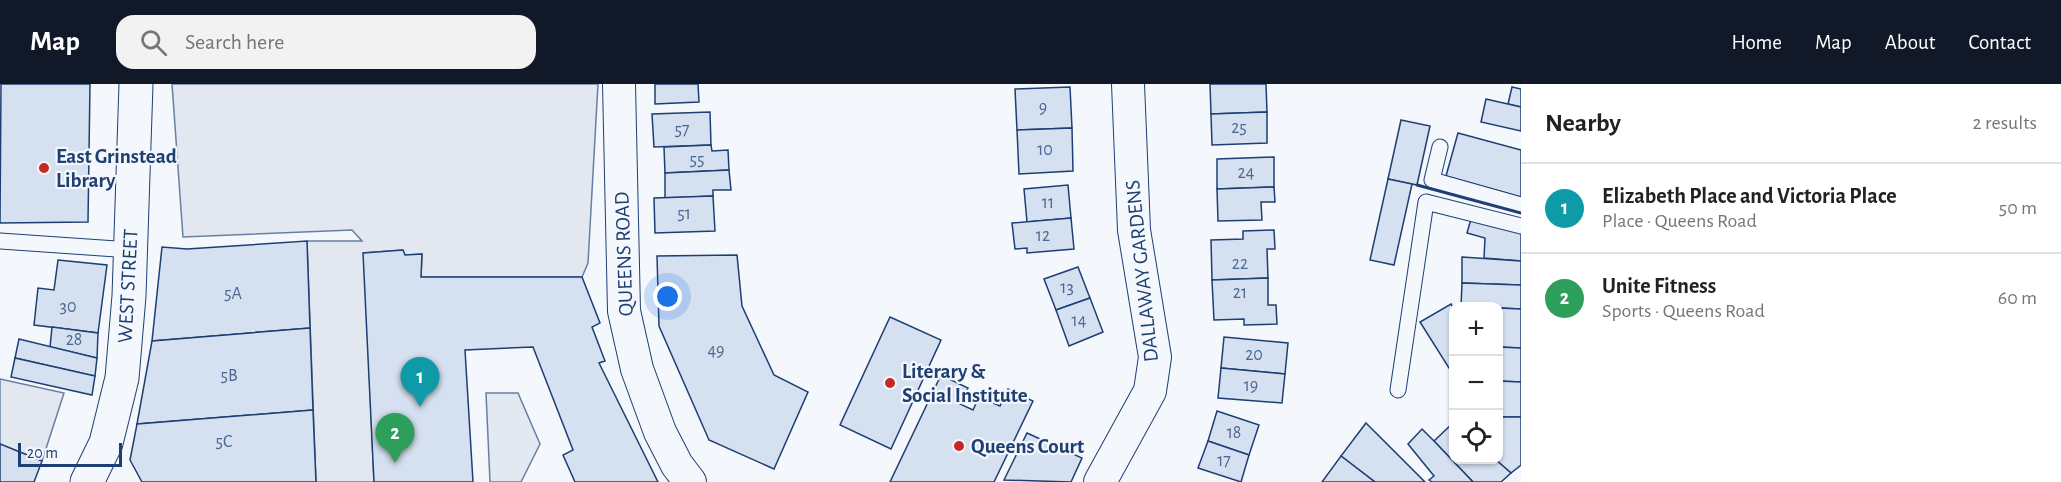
<!DOCTYPE html>
<html lang="en">
<head>
<meta charset="utf-8">
<style>
	body { margin:0; font-family:"Alegreya Sans",sans-serif; background:#f2f2f2; color:#222 }
	.controls { position:absolute; right:18px; bottom:18px; display:grid; overflow:hidden; border-radius:12px; box-shadow:0 2px 4px #0004 }
	.controls button { width:54px; height:54px; display:grid; place-items:center; padding:0; border:0; border-bottom:2px solid #e0e0e0; background:#fff; color:#222; font:30px sans-serif }
	.scale { position:absolute; left:18px; bottom:15px; width:104px; box-sizing:border-box; padding-left:6px; border:3px solid #1d3f73; border-top:0; font-size:16px; line-height:21px; white-space:nowrap; color:#1d3f73; -webkit-text-stroke:4px #f4f7fb; paint-order:stroke }
	.you { position:absolute; left:668px; top:213px; width:21px; height:21px; margin:-15px; border:4px solid #fff; border-radius:50%; background:#1a73e8; box-shadow:0 0 0 9px #1a73e833 }
	.badge { display:grid; place-items:center; width:39px; height:39px; border-radius:50%; background:#111827; color:#fff; font-size:20px; font-weight:700 }
	.pin { position:absolute; translate:-50% -50px; filter:drop-shadow(0 2px 3px #0008) }
	.pin::after { content:''; position:absolute; top:32px; width:21px; height:18px; background:inherit; clip-path:polygon(0 0,100% 0,50% 100%) }
	.list { margin:0; padding:0; list-style:none }
	h2 { display:flex; justify-content:space-between; align-items:center; height:78px; margin:0; padding:0 24px; font-size:26px }
	h2 small { font-size:20px; font-weight:400; color:#767676 }
	.list li { display:grid; grid-template-columns:39px 1fr auto; gap:18px; align-items:center; box-sizing:border-box; height:90px; padding:0 24px; border-top:2px solid #e0e0e0 }
	.list b { display:block; font-size:22px; white-space:nowrap }
	.list p { margin:0; font-size:20px; white-space:nowrap; color:#767676 }
	.list em { font-size:20px; font-style:normal; color:#767676 }
	.icon { flex:none; width:33px; height:33px; fill:none; stroke:currentColor; stroke-width:2; stroke-linecap:round; stroke-linejoin:round }
	.map { position:relative; flex:none; width:1521px; height:398px; overflow:hidden }
	header { display:flex; align-items:center; gap:36px; box-sizing:border-box; height:84px; padding:0 30px; background:#111827; color:#fff }
	header strong { font-size:28px }
	nav { display:flex; gap:33px; margin-inline-start:auto; font-size:21px }
	.search { width:420px; height:54px; background:#f2f2f2; display:flex; align-items:center; gap:15px; box-sizing:border-box; padding:0 21px; border-radius:18px; color:#767676; font-size:22px }
	main { display:flex }
	aside { flex:1; background:#fff }
	.map>svg:first-child { display:block }
</style>
</head>
<body>
<header>
<strong>Map</strong>
<div class="search"><svg class="icon" aria-label="search" viewBox="0 0 24 24"><circle cx="10" cy="10" r="6"/><path d="M15 15l6 6"/></svg>Search here</div>
<nav><a>Home</a><a>Map</a><a>About</a><a>Contact</a></nav>
</header>
<main>
<div class="map">
<svg width="1521" height="398" viewBox="0 0 1521 398">
	<rect width="100%" height="100%" fill="#f4f7fb"/>
	<polygon fill="#e3e9f0" stroke="#687fa3" stroke-width="1.5" points="486,309 518,309 540,360 521,398 490,398"/>
	<g fill="#e3e8f0" stroke="#687fa3" stroke-width="1.5">
		<polygon points="172,0 598,0 588,179 582,193 421,193 422,170 405,171 402,166 364,169 374,398 316,398 307,157 362,157 352,146 183,153"/>
		<polygon points="0,295 64,309 42,377 0,360"/>
	</g>
	<g fill="#d5e0f0" stroke="#1d3f73" stroke-width="1.5">
		<polygon points="1,0 90,0 88,138 0,139"/>
		<polygon points="655,0 698,0 699,18 655,20"/>
		<polygon points="1210,0 1266,0 1267,28 1211,30"/>
		<polygon points="1070,3 1072,44 1017,46 1015,5"/>
		<polygon points="1512,3 1521,5 1521,23 1508,20"/>
		<polygon points="1486,15 1521,23 1521,47 1481,38"/>
		<polygon points="710,28 711,61 654,63 652,30"/>
		<polygon points="1267,28 1267,59 1212,61 1211,30"/>
		<polygon points="1401,36 1430,42 1417,101 1388,95"/>
		<polygon points="1072,44 1073,87 1019,90 1017,46"/>
		<polygon points="1458,49 1521,66 1521,113 1446,92"/>
		<polygon points="711,61 712,67 728,66 729,86 665,89 664,63"/>
		<polygon points="1274,73 1274,103 1217,105 1217,75"/>
		<polygon points="729,86 731,106 713,106 713,112 665,114 665,89"/>
		<polygon points="1388,95 1412,100 1394,181 1370,176"/>
		<polygon points="1068,101 1071,134 1027,138 1024,105"/>
		<polygon points="1274,103 1275,118 1261,118 1262,136 1218,137 1217,105"/>
		<polygon points="713,112 715,147 655,149 654,114"/>
		<polygon points="1071,134 1074,165 1027,169 1027,164 1015,165 1012,139"/>
		<polygon points="1471,135 1521,149 1521,177 1484,174 1485,154 1467,149"/>
		<polygon points="1274,146 1275,165 1267,165 1268,194 1212,196 1211,156 1243,155 1243,147"/>
		<polygon points="307,157 310,244 152,257 162,163 187,165"/>
		<polygon points="403,166 405,171 422,170 421,193 582,193 600,239 592,243 605,277 599,279 658,398 575,398 563,371 573,366 533,263 465,266 473,398 374,398 363,169"/>
		<polygon points="737,171 742,222 774,291 808,308 774,385 709,356 659,242 657,172"/>
		<polygon points="1462,173 1521,177 1521,201 1462,199"/>
		<polygon points="58,176 107,181 98,249 34,241 38,204 54,206"/>
		<polygon points="1078,183 1090,214 1056,226 1044,195"/>
		<polygon points="1268,194 1268,221 1276,221 1277,240 1244,241 1244,235 1214,236 1212,196"/>
		<polygon points="1462,199 1521,201 1521,225 1461,222"/>
		<polygon points="1090,214 1103,248 1069,262 1056,226"/>
		<polygon points="1451,220 1454,225 1454,292 1420,238"/>
		<polygon points="1498,224 1521,225 1521,264 1498,263"/>
		<polygon points="890,233 941,256 891,365 840,341"/>
		<polygon points="52,243 98,249 97,274 50,263"/>
		<polygon points="310,244 313,326 137,340 152,257"/>
		<polygon points="1224,253 1288,259 1285,290 1221,284"/>
		<polygon points="19,255 97,274 95,292 15,274"/>
		<polygon points="1498,263 1521,264 1521,298 1498,297"/>
		<polygon points="15,274 95,292 92,311 11,293"/>
		<polygon points="1221,284 1285,290 1282,319 1218,314"/>
		<polygon points="941,291 968,304 960,320 973,326 979,313 1000,322 1008,305 1033,317 994,398 890,398"/>
		<polygon points="1498,297 1521,298 1521,333 1498,333"/>
		<polygon points="313,326 316,398 142,398 130,376 137,340"/>
		<polygon points="1217,327 1259,341 1249,371 1208,357"/>
		<polygon points="1498,333 1521,333 1521,381 1511,389 1496,376"/>
		<polygon points="1454,338 1454,376 1496,376 1511,389 1501,398 1473,398 1434,357"/>
		<polygon points="1366,339 1425,398 1375,398 1341,372"/>
		<polygon points="1422,345 1434,357 1473,398 1432,398 1429,396 1434,392 1408,360"/>
		<polygon points="1027,349 1082,374 1071,398 1004,396"/>
		<polygon points="1208,357 1249,371 1241,398 1198,384"/>
		<polygon points="0,360 42,377 34,398 0,398"/>
		<polygon points="1341,372 1375,398 1322,398"/>
	</g>
	<g fill="none" stroke-linecap="round" stroke-linejoin="round">
		<g stroke="#1d3f73" stroke-width="17">
			<g id="service">
				<polyline points="1440,63 1432,96 1521,121"/>
				<polyline points="0,157 131,166"/>
				<polyline points="1398,306 1426,118 1521,142"/>
			</g>
		</g>
		<g stroke="#1d3f73" stroke-width="34">
			<g id="minor">
				<polyline points="619,0 624,227 637,285 660,348 677,381 690,398"/>
				<polyline points="1100,398 1150,307 1155,273 1134,146 1128,0"/>
			</g>
		</g>
		<g stroke="#1d3f73" stroke-width="35">
			<polyline id="tertiary" points="87,398 106,359 122,294 129,212 136,0"/>
		</g>
		<use href="#service" stroke="#f4f7fb" stroke-width="15"/>
		<use href="#minor" stroke="#f4f7fb" stroke-width="32"/>
		<use href="#tertiary" stroke="#f4f7fb" stroke-width="33"/>
		<polyline stroke="#1d3f73" stroke-width="3" points="1417,101 1521,129"/>
	</g>
	<g fill="#c62828" stroke="#f4f7fb" stroke-width="2">
		<circle cx="44" cy="84" r="6"/>
		<circle cx="890" cy="299" r="6"/>
		<circle cx="959" cy="362" r="6"/>
	</g>
	<g text-anchor="middle" dominant-baseline="central" stroke-width="4.5" stroke-linejoin="round" paint-order="stroke">
		<g font-size="18" fill="#4b6792">
			<text x="1043" y="24">9</text>
			<text x="1239" y="44">25</text>
			<text x="682" y="46">57</text>
			<text x="1045" y="66">10</text>
			<text x="697" y="76">55</text>
			<text x="1246" y="89">24</text>
			<text x="1048" y="119">11</text>
			<text x="684" y="130">51</text>
			<text x="1043" y="152">12</text>
			<text x="1240" y="180">22</text>
			<text x="1067" y="204">13</text>
			<text x="1240" y="209">21</text>
			<text x="233" y="210">5A</text>
			<text x="68" y="223">30</text>
			<text x="1079" y="237">14</text>
			<text x="74" y="256">28</text>
			<text x="716" y="267">49</text>
			<text x="1254" y="271">20</text>
			<text x="229" y="292">5B</text>
			<text x="1251" y="302">19</text>
			<text x="1234" y="349">18</text>
			<text x="224" y="358">5C</text>
			<text x="1224" y="377">17</text>
		</g>
		<g font-size="21" font-weight="bold" fill="#1d3f73" stroke="#f4f7fb" text-anchor="start">
			<text x="56" y="72">East Grinstead<tspan x="56" dy="24">Library</tspan></text>
			<text x="902" y="287">Literary &amp;<tspan x="902" dy="24">Social Institute</tspan></text>
			<text x="971" y="362">Queens Court</text>
		</g>
		<g font-size="21" fill="#1d3f73" stroke="#f4f7fb">
			<text transform="translate(624 170) rotate(-92)">QUEENS ROAD</text>
			<text transform="translate(1142 187) rotate(-96)">DALLAWAY GARDENS</text>
			<text transform="translate(128 202) rotate(-87)">WEST STREET</text>
		</g>
	</g>
</svg>
<div class="controls">
<button>+</button>
<button>−</button>
<button><svg class="icon" aria-label="locate" viewBox="0 0 24 24"><circle cx="12" cy="12" r="6"/><path d="M12 2v4M12 18v4M2 12h4M18 12h4"/></svg></button>
</div>
<div class="scale">20 m</div>
<div class="you"></div>
<div class="pin badge" style="left:420px;top:323px;background:#0f9aa8">1</div>
<div class="pin badge" style="left:395px;top:379px;background:#2e9e5b">2</div>
</div>
<aside>
<h2>Nearby<small>2 results</small></h2>
<ul class="list">
<li><span class="badge" style="background:#0f9aa8">1</span><div><b>Elizabeth Place and Victoria Place</b><p>Place · Queens Road</p></div><em>50 m</em></li>
<li><span class="badge" style="background:#2e9e5b">2</span><div><b>Unite Fitness</b><p>Sports · Queens Road</p></div><em>60 m</em></li>
</ul>
</aside>
</main>
</body>
</html>
